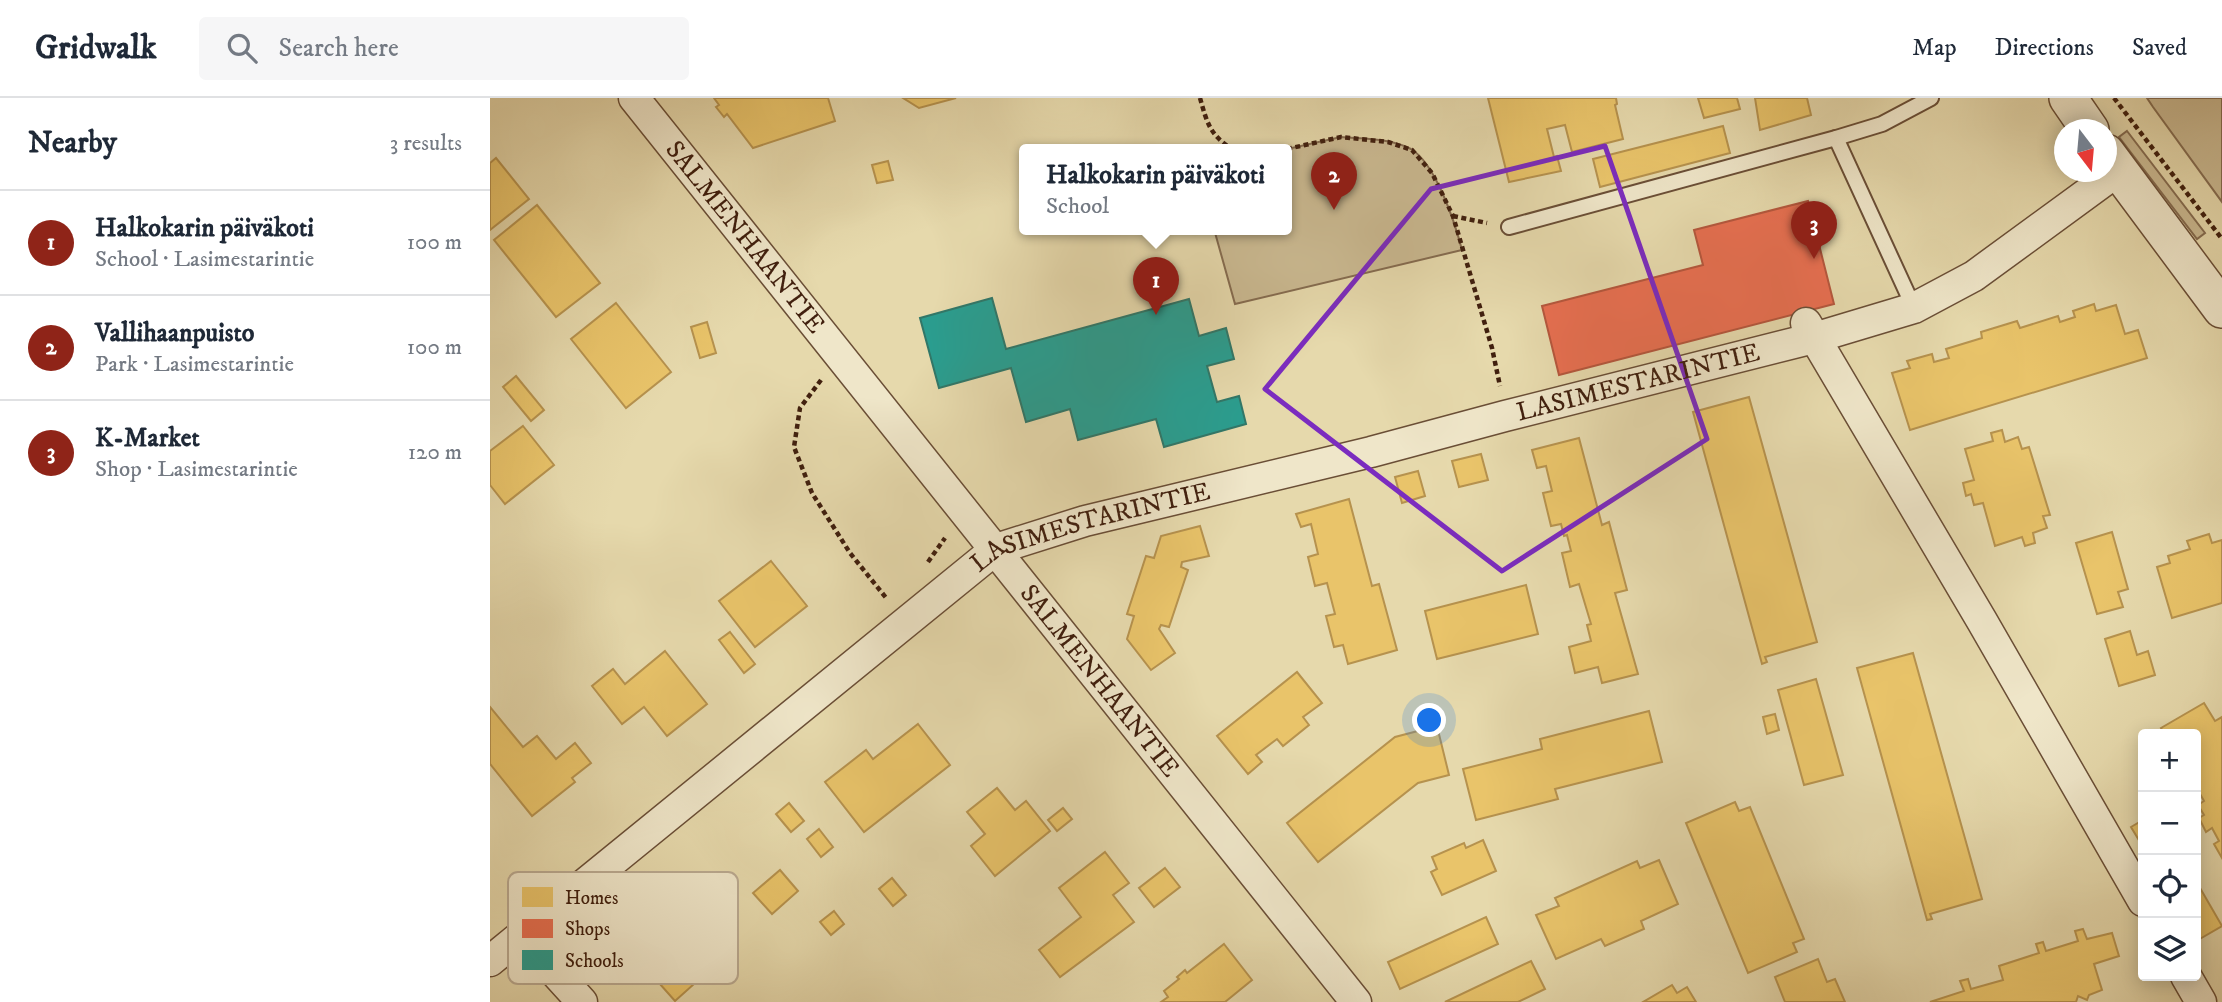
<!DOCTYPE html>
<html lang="en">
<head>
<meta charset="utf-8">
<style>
	body { margin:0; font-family:"IM FELL DW Pica",serif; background:#f6f6f7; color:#1f2937 }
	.controls { position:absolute; right:21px; bottom:21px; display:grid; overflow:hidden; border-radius:7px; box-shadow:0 4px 18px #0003 }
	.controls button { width:63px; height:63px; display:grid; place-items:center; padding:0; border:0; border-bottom:2px solid #e0e1e3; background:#fff; color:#1f2937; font:35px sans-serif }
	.compass { position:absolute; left:1564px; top:21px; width:63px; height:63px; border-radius:50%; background:#fff; box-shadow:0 4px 18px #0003; rotate:164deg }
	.you { position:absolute; left:940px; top:623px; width:24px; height:24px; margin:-18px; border:5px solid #fff; border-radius:50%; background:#1a73e8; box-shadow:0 0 0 10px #1a73e833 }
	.badge { display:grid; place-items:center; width:46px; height:46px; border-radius:50%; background:#8f2418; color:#fff; font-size:23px; font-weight:700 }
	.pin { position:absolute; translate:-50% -58px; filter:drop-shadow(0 2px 4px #0008) }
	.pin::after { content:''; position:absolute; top:37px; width:24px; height:21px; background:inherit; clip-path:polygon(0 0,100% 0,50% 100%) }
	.popup { position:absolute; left:529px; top:46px; width:273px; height:91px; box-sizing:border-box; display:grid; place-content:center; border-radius:7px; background:#fff; filter:drop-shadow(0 2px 5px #0005); font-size:23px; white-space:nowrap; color:#747a83 }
	.popup b { font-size:26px; color:#1f2937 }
	.popup::after { content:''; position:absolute; left:50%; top:100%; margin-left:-14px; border:14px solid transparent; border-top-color:#fff }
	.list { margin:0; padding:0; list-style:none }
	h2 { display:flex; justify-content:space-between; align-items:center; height:91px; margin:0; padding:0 28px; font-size:30px }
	h2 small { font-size:23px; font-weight:400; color:#747a83 }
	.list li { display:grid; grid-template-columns:46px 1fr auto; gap:21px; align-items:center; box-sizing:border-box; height:105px; padding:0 28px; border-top:2px solid #e0e1e3 }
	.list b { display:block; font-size:26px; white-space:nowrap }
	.list p { margin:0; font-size:23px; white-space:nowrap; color:#747a83 }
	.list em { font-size:23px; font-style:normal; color:#747a83 }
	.icon { flex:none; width:38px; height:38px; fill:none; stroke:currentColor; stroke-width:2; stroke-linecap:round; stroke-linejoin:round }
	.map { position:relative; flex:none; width:1732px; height:904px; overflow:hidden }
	header { display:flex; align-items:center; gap:42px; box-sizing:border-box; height:98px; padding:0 35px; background:#fff; border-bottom:2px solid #e0e1e3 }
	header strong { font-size:33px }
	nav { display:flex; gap:38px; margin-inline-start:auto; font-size:24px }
	.search { width:490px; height:63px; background:#f6f6f7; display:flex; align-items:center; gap:18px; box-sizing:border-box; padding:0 24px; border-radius:7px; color:#747a83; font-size:26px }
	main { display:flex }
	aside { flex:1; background:#fff }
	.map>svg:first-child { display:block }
</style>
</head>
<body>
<header>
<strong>Gridwalk</strong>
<div class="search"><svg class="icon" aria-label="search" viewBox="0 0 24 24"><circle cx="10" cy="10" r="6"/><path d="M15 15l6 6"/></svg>Search here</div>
<nav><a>Map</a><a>Directions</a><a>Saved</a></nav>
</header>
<main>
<aside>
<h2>Nearby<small>3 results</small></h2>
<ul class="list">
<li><span class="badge">1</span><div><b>Halkokarin päiväkoti</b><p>School · Lasimestarintie</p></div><em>100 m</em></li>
<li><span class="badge">2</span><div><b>Vallihaanpuisto</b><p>Park · Lasimestarintie</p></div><em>100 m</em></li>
<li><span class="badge">3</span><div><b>K-Market</b><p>Shop · Lasimestarintie</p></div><em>120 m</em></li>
</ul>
</aside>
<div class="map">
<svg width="1732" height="904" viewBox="0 0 1732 904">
	<rect width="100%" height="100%" fill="#e6d9ac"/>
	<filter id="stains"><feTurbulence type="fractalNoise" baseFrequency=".00286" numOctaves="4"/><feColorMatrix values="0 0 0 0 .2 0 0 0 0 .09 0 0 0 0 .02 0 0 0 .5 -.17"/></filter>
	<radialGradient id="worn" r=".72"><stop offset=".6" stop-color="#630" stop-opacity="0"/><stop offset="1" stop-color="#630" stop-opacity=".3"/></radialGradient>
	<g fill="#cab991" stroke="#856c50" stroke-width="2">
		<polygon points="1657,0 1732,0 1732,104 1663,9"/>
		<polygon points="1637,33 1715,135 1707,141 1629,39"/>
		<path d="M851,39C873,41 901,40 921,51C946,66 965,125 972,152L745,206L724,131H797V51Z"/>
	</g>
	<g fill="#e9c46a" stroke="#b6924e" stroke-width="2">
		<polygon points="224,0 338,0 345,23 263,50 237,16 234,19 226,9 229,7"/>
		<polygon points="413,0 466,0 429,10"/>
		<polygon points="998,0 1126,0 1127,6 1125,7 1133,41 1082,54 1075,27 1057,31 1064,59 1067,58 1071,73 1019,84"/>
		<polygon points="1208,0 1247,0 1250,11 1214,20"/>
		<polygon points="1265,0 1317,0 1321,17 1270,32"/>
		<polygon points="1233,28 1240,55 1110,89 1103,61"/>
		<polygon points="6,60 39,101 0,132 0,65"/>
		<polygon points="398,63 403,82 387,85 382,67"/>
		<polygon points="47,107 110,185 66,219 4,142"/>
		<polygon points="126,205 181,274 136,310 81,241"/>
		<polygon points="1604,206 1606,213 1626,207 1635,236 1648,232 1657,260 1420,332 1402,275 1420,270 1417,263 1442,256 1444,264 1459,260 1456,251 1492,240 1491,234 1527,223 1530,230 1568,218 1570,224 1585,219 1583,213"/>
		<polygon points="217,224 226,255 210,260 201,229"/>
		<polygon points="26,278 54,312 41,323 13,289"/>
		<polygon points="1259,299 1327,544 1275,559 1277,564 1272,566 1203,314"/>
		<polygon points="33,328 64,367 15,406 0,387 0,353"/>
		<polygon points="1512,332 1515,344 1528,339 1532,351 1539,349 1560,417 1553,418 1557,430 1543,435 1545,445 1535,448 1532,439 1505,448 1493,405 1484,407 1481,396 1476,398 1473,385 1484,382 1475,351 1503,343 1501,335"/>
		<polygon points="1089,340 1112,427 1119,424 1137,492 1125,495 1148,576 1112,585 1108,569 1085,575 1079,549 1101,543 1097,527 1101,526 1089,486 1080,489 1072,455 1081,453 1077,437 1074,438 1071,426 1061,428 1053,395 1062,393 1056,368 1047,370 1042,352"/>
		<polygon points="991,356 998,382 969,389 962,363"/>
		<polygon points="928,373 935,398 912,405 905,379"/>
		<polygon points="859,401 882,488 889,486 907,552 858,566 853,547 844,549 836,518 845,516 837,485 825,488 818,459 828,456 821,426 811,429 806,416"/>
		<polygon points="710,428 719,458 692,464 691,469 698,472 679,529 671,527 669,531 685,555 661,572 637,541 644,518 637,516 656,458 664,460 671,438"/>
		<polygon points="1622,434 1638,491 1628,494 1633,509 1607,516 1586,445"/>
		<polygon points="1719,436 1722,445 1732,442 1732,505 1682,520 1667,469 1680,465 1678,458 1700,451 1697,443"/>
		<polygon points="281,463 317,508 265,549 229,503"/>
		<polygon points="1036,487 1048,536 947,561 935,513"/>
		<polygon points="1640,533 1647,557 1658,553 1665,577 1629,588 1615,541"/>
		<polygon points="240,534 265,566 254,575 229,542"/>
		<polygon points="175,553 217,606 177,638 154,609 132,626 102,588 123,571 135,586"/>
		<polygon points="1423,555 1492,801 1440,816 1442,821 1437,822 1367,570"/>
		<polygon points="807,574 832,605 813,619 819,627 793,648 787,641 766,657 772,664 758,676 727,638"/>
		<polygon points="1326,581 1353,677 1314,687 1288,592"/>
		<polygon points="1714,605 1725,623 1732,619 1732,760 1724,746 1729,743 1722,730 1716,734 1709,720 1714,717 1708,707 1714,703 1706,689 1706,636 1675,636 1671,630"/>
		<polygon points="0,609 33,649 47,638 66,661 85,645 101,665 82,680 85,684 42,718 0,666"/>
		<polygon points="1159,613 1172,664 1065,691 1068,701 986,722 973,671 1052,651 1050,641"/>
		<polygon points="1285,616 1289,632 1277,636 1273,619"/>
		<polygon points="428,626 460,667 374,734 335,684 376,652 383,661"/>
		<polygon points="947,628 959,677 928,685 828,764 797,725 905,639"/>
		<polygon points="507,690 525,712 536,703 560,733 505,778 481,748 495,736 477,714"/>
		<polygon points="1245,704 1249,713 1260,709 1314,841 1303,845 1307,854 1258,875 1196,725"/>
		<polygon points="299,705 314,723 301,734 286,716"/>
		<polygon points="573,710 582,721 567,733 558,722"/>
		<polygon points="1653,722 1653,749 1641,729"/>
		<polygon points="329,731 343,749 331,759 317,741"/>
		<polygon points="993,742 1006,773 952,797 941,774 947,771 942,759 974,745 976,750"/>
		<polygon points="615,754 639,785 623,797 644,824 570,879 549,852 591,819 569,790"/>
		<polygon points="1169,762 1188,806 1151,823 1154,831 1115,848 1111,841 1066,861 1046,817 1069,808 1065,800 1147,763 1150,770"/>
		<polygon points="675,770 690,789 664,809 649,790"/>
		<polygon points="290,772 308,793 282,816 263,795"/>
		<polygon points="402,780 416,797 403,808 389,791"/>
		<polygon points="1706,783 1732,828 1708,842 1706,839"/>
		<polygon points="159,798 223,869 185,903 122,832"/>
		<polygon points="344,813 354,826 341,837 330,824"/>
		<polygon points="996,819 1008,846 910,891 898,864"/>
		<polygon points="1593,831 1597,841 1622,835 1629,858 1604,866 1612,892 1599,897 1597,902 1588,898 1586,904 1440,904 1474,893 1470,883 1478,881 1481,891 1513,882 1509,868 1549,855 1546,846 1553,844 1556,853 1588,843 1585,833"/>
		<polygon points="734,846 762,882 735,904 671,904 678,899 674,893 689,881 687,879 695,872 697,875"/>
		<polygon points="1328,861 1337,884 1345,881 1355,904 1295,904 1285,879"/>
		<polygon points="1041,863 1055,891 1028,904 955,904"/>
		<polygon points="1182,887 1187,895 1197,889 1206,904 1153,904"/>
	</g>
	<polygon fill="#e76f51" stroke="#b5573d" stroke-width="2" points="1318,103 1344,206 1069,277 1052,208 1213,167 1204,132"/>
	<polygon fill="#2a9d8f" stroke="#317768" stroke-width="2" points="502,200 516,251 699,201 709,238 736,230 744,261 717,268 727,304 749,298 756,326 674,349 666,321 588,342 580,311 536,324 521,270 449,290 430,220"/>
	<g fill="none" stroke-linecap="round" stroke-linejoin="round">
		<g stroke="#6a4e36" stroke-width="18">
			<g id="service">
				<polyline points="1346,40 1424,210"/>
				<polyline points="1019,129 1346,40 1392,26 1441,0"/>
			</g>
		</g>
		<g stroke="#6a4e36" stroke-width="33">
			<g id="minor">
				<path id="s1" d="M144,0L866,904"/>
				<polyline points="1316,225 1492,523 1653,803"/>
				<polyline points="32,838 92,904"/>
				<path id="s2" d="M0,863L506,451L595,423L881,354L1015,318L1324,240L1424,210L1484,178L1629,72"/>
				<polyline points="1696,878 1711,904"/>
			</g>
		</g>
		<g stroke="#6a4e36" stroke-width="40">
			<g id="tertiary">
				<polyline points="1578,0 1600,32"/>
				<polyline points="1616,55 1732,211"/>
			</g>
		</g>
		<g stroke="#401f0e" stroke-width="4.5" stroke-dasharray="5 3.5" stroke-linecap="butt">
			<path d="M710,0C717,25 720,37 742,51"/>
			<polyline points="1624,0 1732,141"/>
			<polyline points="797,51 851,39 898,44 922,52 942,75 963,118 1002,250 1010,288"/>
			<polyline points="963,118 997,125"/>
			<polyline points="331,282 310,310 304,349 322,395 360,455 397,501"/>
			<polyline points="438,464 455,440"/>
		</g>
		<use href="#service" stroke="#efe6c9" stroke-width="14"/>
		<use href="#minor" stroke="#efe6c9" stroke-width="30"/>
		<use href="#tertiary" stroke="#efe6c9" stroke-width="37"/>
	</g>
	<path fill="none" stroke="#7b2cbf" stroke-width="5" stroke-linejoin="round" d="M1115,48L1217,341L1012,473L775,291L941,91Z"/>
	<g text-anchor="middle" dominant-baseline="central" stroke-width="7" stroke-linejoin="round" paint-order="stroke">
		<g font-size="26" fill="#401f0e" stroke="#efe6c9">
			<text stroke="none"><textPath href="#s1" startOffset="178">SALMENHAANTIE</textPath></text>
			<text stroke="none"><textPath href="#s2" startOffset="1316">LASIMESTARINTIE</textPath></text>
			<text stroke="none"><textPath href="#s2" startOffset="749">LASIMESTARINTIE</textPath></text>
			<text stroke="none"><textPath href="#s1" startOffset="746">SALMENHAANTIE</textPath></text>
		</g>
	</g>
	<rect x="18" y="774" width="230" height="112" rx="10" fill="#efe6c9" stroke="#baaa91" stroke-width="2"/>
	<rect x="32" y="789" width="31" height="20" fill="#e9c46a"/>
	<rect x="32" y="821" width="31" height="19" fill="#e76f51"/>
	<rect x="32" y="852" width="31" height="20" fill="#2a9d8f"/>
	<g font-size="19" fill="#401f0e">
		<text x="75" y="806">Homes</text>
		<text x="75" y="837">Shops</text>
		<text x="75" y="869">Schools</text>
	</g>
	<rect width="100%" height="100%" filter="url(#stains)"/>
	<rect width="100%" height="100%" fill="url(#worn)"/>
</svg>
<div class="controls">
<button>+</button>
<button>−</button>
<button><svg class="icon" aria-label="locate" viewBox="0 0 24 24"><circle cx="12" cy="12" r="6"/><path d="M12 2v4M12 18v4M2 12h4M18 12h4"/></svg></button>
<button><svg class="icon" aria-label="layers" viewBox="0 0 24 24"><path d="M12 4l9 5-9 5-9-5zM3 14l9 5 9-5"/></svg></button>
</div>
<svg class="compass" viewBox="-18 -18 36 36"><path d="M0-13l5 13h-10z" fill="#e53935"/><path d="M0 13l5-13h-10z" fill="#747a83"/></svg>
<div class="you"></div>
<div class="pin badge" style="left:666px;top:217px">1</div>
<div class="popup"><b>Halkokarin päiväkoti</b>School</div>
<div class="pin badge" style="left:844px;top:112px">2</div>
<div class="pin badge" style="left:1324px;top:161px">3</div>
</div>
</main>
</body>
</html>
